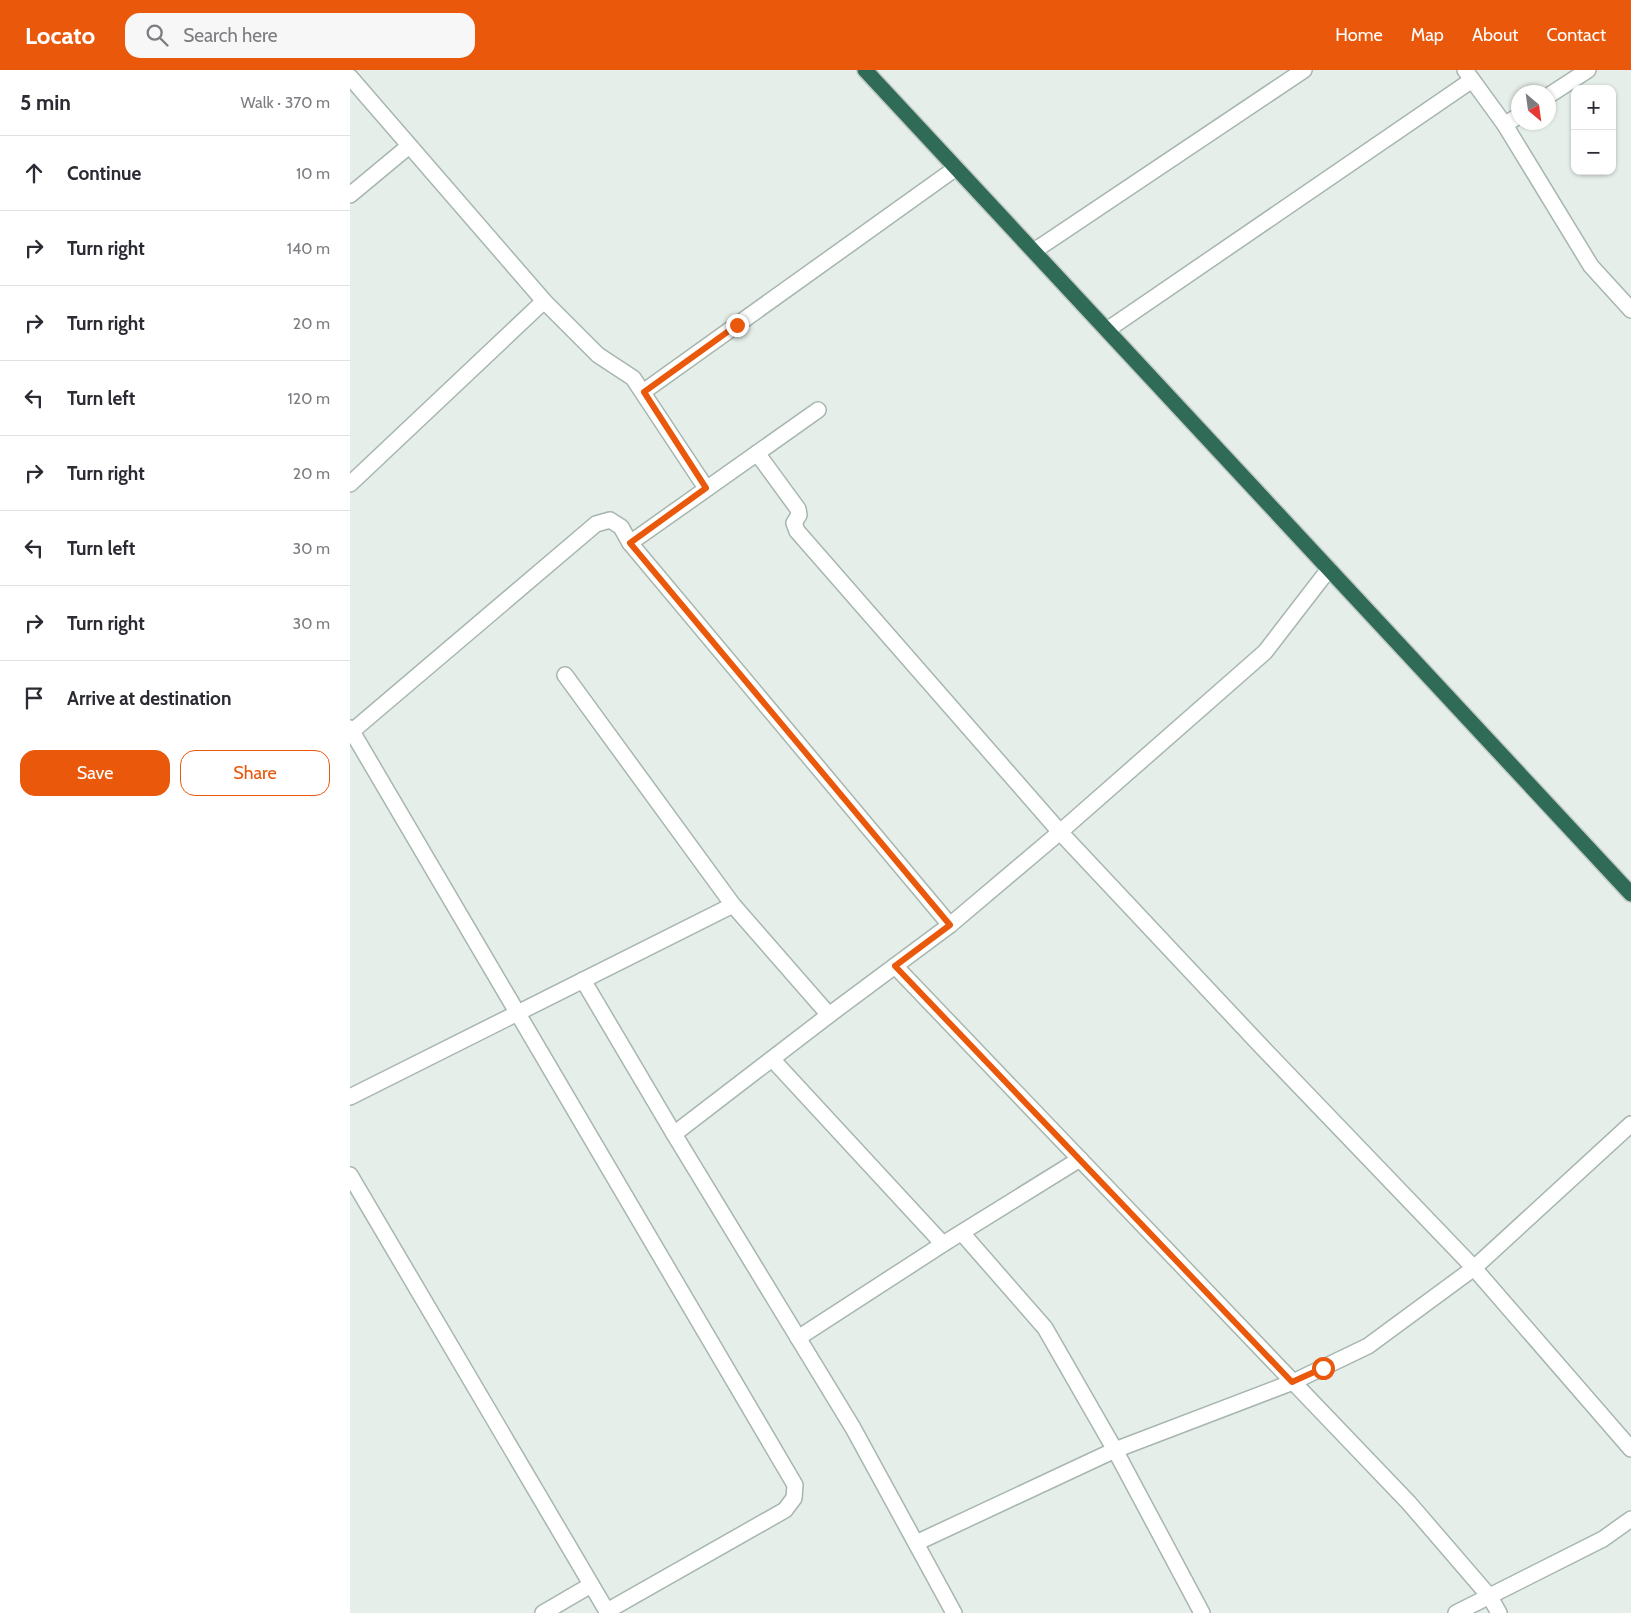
<!DOCTYPE html>
<html lang="en">
<head>
<meta charset="utf-8">
<style>
	body { margin:0; font-family:Cabin,sans-serif; background:#f7f7f7; color:#2b2b33 }
	.controls { position:absolute; right:15px; top:15px; display:grid; overflow:hidden; border-radius:10px; box-shadow:0 1px 4px #0004 }
	.controls button { width:45px; height:45px; display:grid; place-items:center; padding:0; border:0; border-bottom:1px solid #e1e1e2; background:#fff; color:#2b2b33; font:25px sans-serif }
	.compass { position:absolute; left:1161px; top:15px; width:45px; height:45px; border-radius:50%; background:#fff; box-shadow:0 1px 4px #0004; rotate:151deg }
	.stop { position:absolute; width:15px; height:15px; margin:-11px; border:4px solid #ea580c; border-radius:50%; background:#fff }
	.stop.end { background:#ea580c; border-color:#fff; box-shadow:0 1px 5px #0008 }
	.list { margin:0; padding:0; list-style:none }
	h2 { display:flex; justify-content:space-between; align-items:center; height:65px; margin:0; padding:0 20px; font-size:21px }
	h2 small { font-size:16px; font-weight:400; color:#7c7c81 }
	.list li { display:grid; grid-template-columns:32px 1fr auto; gap:15px; align-items:center; box-sizing:border-box; height:75px; padding:0 20px; border-top:1px solid #e1e1e2 }
	.list b { display:block; font-size:19px; white-space:nowrap }
	.list em { font-size:16px; font-style:normal; color:#7c7c81 }
	.actions { display:flex; gap:10px; padding:15px 20px }
	.actions a { flex:1; padding:11px 0; border:1px solid #ea580c; border-radius:15px; text-align:center; font-size:18px; color:#ea580c }
	.actions .main { background:#ea580c; color:#fff }
	.icon { flex:none; width:28px; height:28px; fill:none; stroke:currentColor; stroke-width:2; stroke-linecap:round; stroke-linejoin:round }
	.map { position:relative; flex:none; width:1281px; height:1543px; overflow:hidden }
	header { display:flex; align-items:center; gap:30px; box-sizing:border-box; height:70px; padding:0 25px; background:#ea580c; color:#fff }
	header strong { font-size:24px }
	nav { display:flex; gap:28px; margin-inline-start:auto; font-size:18px }
	.search { width:350px; height:45px; background:#f7f7f7; display:flex; align-items:center; gap:12px; box-sizing:border-box; padding:0 18px; border-radius:15px; color:#7c7c81; font-size:19px }
	main { display:flex }
	aside { flex:1; background:#fff }
	.map>svg:first-child { display:block }
</style>
</head>
<body>
<header>
<strong>Locato</strong>
<div class="search"><svg class="icon" aria-label="search" viewBox="0 0 24 24"><circle cx="10" cy="10" r="6"/><path d="M15 15l6 6"/></svg>Search here</div>
<nav><a>Home</a><a>Map</a><a>About</a><a>Contact</a></nav>
</header>
<main>
<aside>
<h2>5 min<small>Walk · 370 m</small></h2>
<ul class="list">
<li><svg class="icon" aria-label="ahead" viewBox="0 0 24 24"><path d="M12 20V5M6 11l6-6 6 6"/></svg><div><b>Continue</b></div><em>10 m</em></li>
<li><svg class="icon" aria-label="right" viewBox="0 0 24 24"><path d="M7 20v-9h11M14 6l5 5-5 5"/></svg><div><b>Turn right</b></div><em>140 m</em></li>
<li><svg class="icon" aria-label="right" viewBox="0 0 24 24"><path d="M7 20v-9h11M14 6l5 5-5 5"/></svg><div><b>Turn right</b></div><em>20 m</em></li>
<li><svg class="icon" aria-label="left" viewBox="0 0 24 24"><path d="M17 20v-9H6M10 6l-5 5 5 5"/></svg><div><b>Turn left</b></div><em>120 m</em></li>
<li><svg class="icon" aria-label="right" viewBox="0 0 24 24"><path d="M7 20v-9h11M14 6l5 5-5 5"/></svg><div><b>Turn right</b></div><em>20 m</em></li>
<li><svg class="icon" aria-label="left" viewBox="0 0 24 24"><path d="M17 20v-9H6M10 6l-5 5 5 5"/></svg><div><b>Turn left</b></div><em>30 m</em></li>
<li><svg class="icon" aria-label="right" viewBox="0 0 24 24"><path d="M7 20v-9h11M14 6l5 5-5 5"/></svg><div><b>Turn right</b></div><em>30 m</em></li>
<li><svg class="icon" aria-label="arrive" viewBox="0 0 24 24"><path d="M6 21V4h12l-3 4 3 4H6"/></svg><div><b>Arrive at destination</b></div></li>
</ul>
<div class="actions"><a class="main">Save</a><a>Share</a></div>
</aside>
<div class="map">
<svg width="1281" height="1543" viewBox="0 0 1281 1543">
	<rect width="100%" height="100%" fill="#e5eee9"/>
	<g fill="none" stroke-linecap="round" stroke-linejoin="round">
		<g stroke="#a7b6af" stroke-width="18">
			<g id="minor">
				<polyline points="1115,0 1155,55 1241,196 1281,240"/>
				<polyline points="0,7 194,231 248,285 283,308 356,418"/>
				<polyline points="1198,26 1238,0"/>
				<polyline points="1155,55 1168,46"/>
				<polyline points="0,125 59,76"/>
				<polyline points="684,181 954,0"/>
				<polyline points="757,260 1122,10"/>
				<polyline points="293,322 606,98"/>
				<polyline points="407,383 448,439 449,445 444,453 447,461 710,762 911,976 1124,1198 1281,1379"/>
				<polyline points="0,414 194,231"/>
				<polyline points="280,473 468,340"/>
				<polyline points="215,605 383,835 479,945"/>
				<polyline points="0,658 445,1415 444,1428 435,1440 257,1541"/>
				<polyline points="0,663 246,454 260,450 271,457 280,473 600,855"/>
				<polyline points="545,896 1059,1433 1140,1527 1149,1543"/>
				<polyline points="233,910 324,1064 503,1358 604,1543"/>
				<polyline points="422,989 593,1174"/>
				<polyline points="0,1027 383,835"/>
				<polyline points="324,1064 479,945 600,855 710,762 915,582 979,499"/>
				<polyline points="0,1105 258,1543"/>
				<polyline points="612,1163 695,1258 765,1380 852,1543"/>
				<polyline points="448,1268 593,1174 730,1089"/>
				<polyline points="566,1473 765,1380 943,1312 1018,1276 1124,1198 1281,1054"/>
				<polyline points="193,1543 241,1515"/>
				<polyline points="1106,1543 1253,1469 1281,1449"/>
			</g>
		</g>
		<g stroke="#c2cac6" stroke-width="18">
			<polyline id="highway" points="515,0 1281,824"/>
		</g>
		<use href="#minor" stroke="#fff" stroke-width="15"/>
		<use href="#highway" stroke="#306b58" stroke-width="15"/>
	</g>
	<g fill="none" stroke-linecap="round" stroke-linejoin="round">
		<polyline stroke="#ea580c" stroke-width="6" points="387,255 294,322 356,418 280,473 600,855 545,896 942,1312 973,1298"/>
	</g>
</svg>
<div class="controls">
<button>+</button>
<button>−</button>
</div>
<svg class="compass" viewBox="-18 -18 36 36"><path d="M0-13l5 13h-10z" fill="#e53935"/><path d="M0 13l5-13h-10z" fill="#7c7c81"/></svg>
<div class="stop" style="left:973px;top:1298px"></div>
<div class="stop end" style="left:387px;top:255px"></div>
</div>
</main>
</body>
</html>
